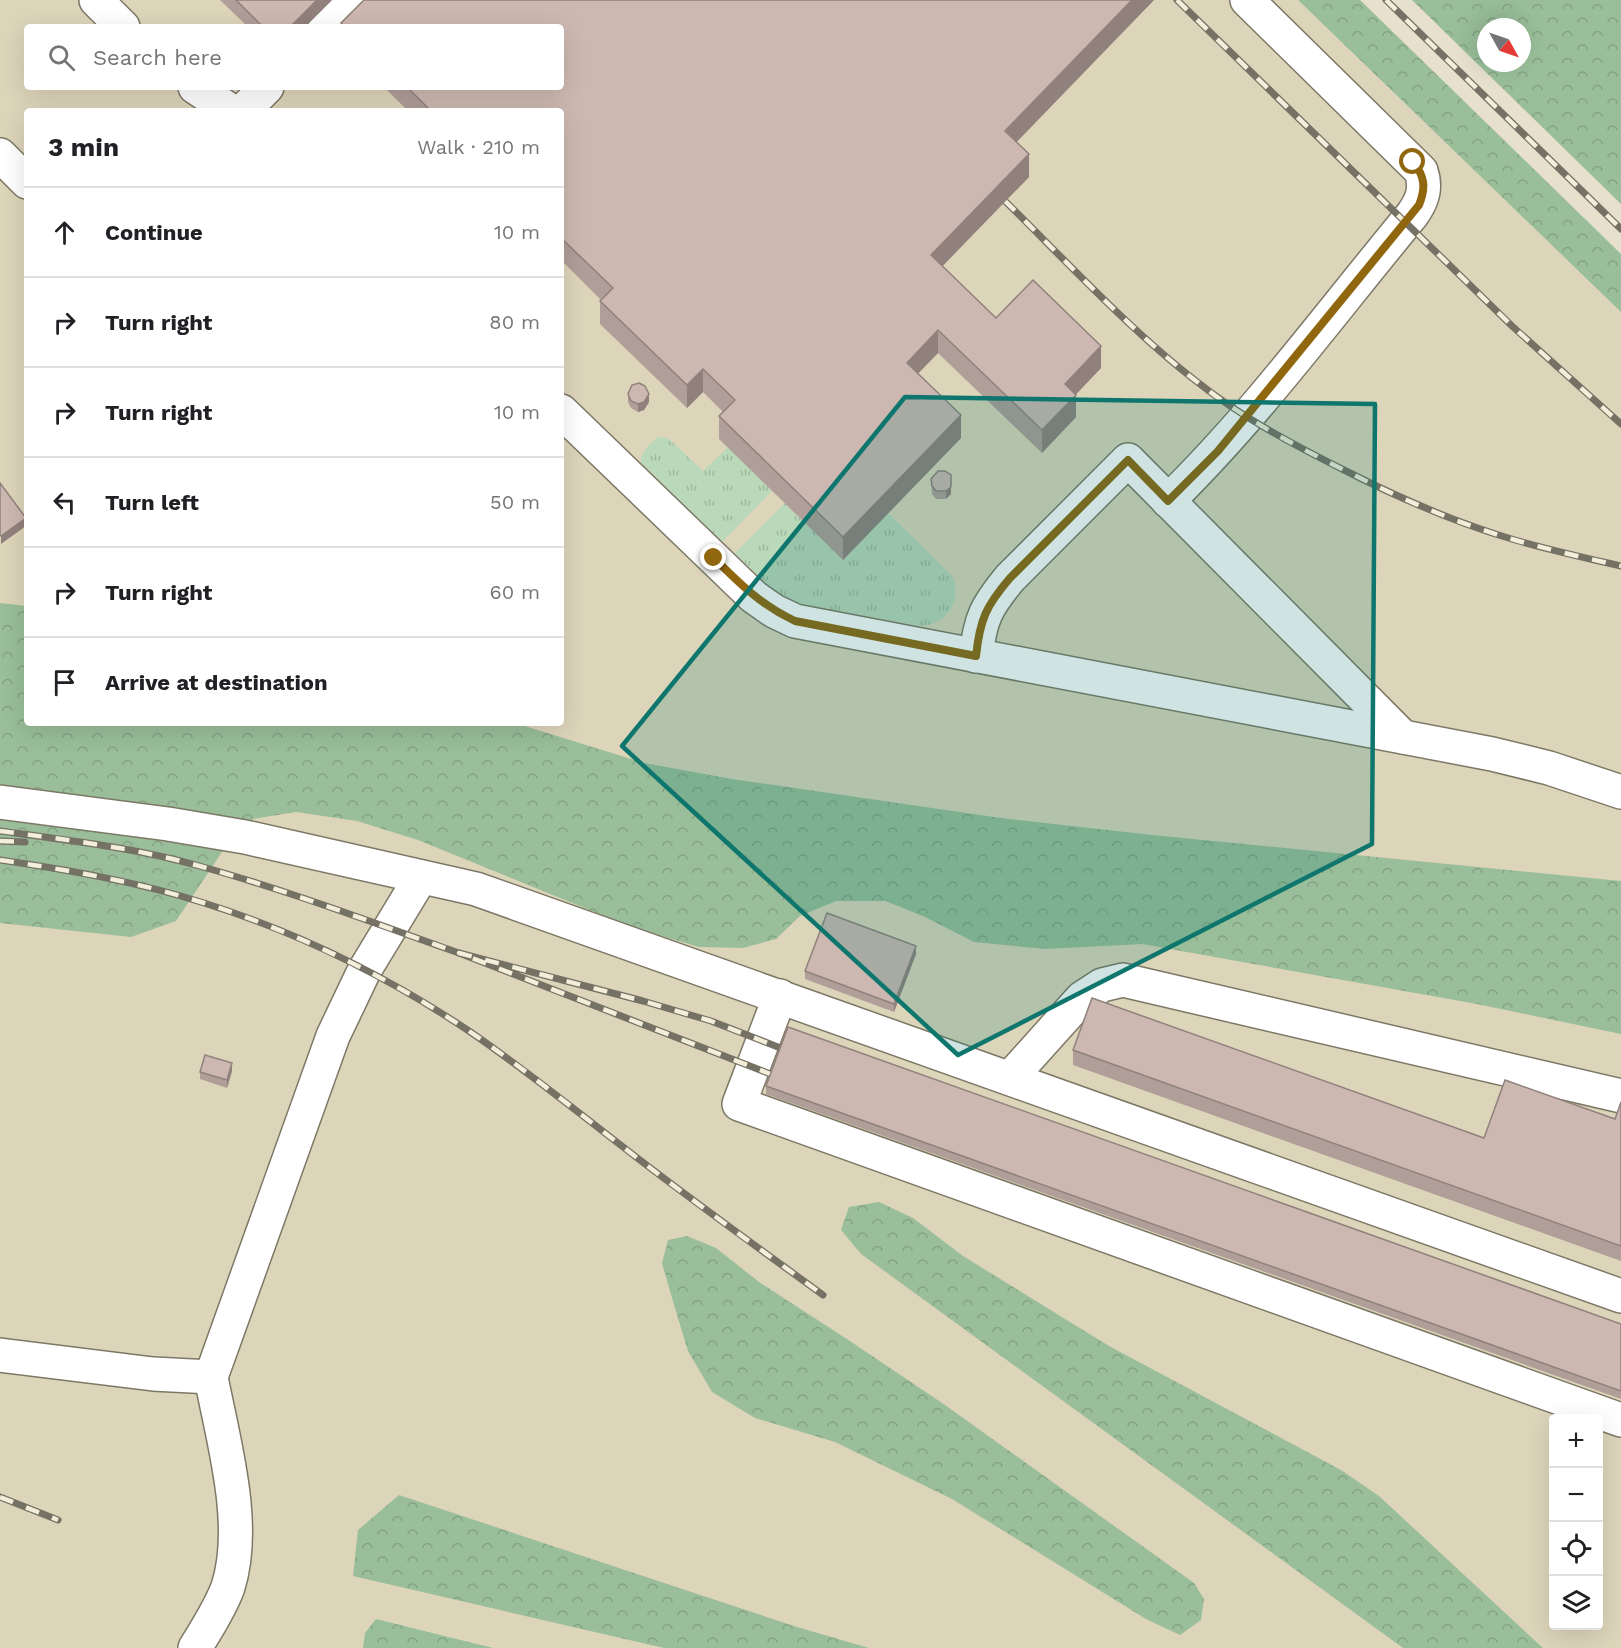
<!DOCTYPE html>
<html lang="en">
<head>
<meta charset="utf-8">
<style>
	body { margin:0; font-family:"Work Sans",sans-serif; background:#f2f2f2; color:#202124 }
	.controls { position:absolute; right:18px; bottom:18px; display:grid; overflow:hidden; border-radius:6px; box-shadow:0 6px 24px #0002 }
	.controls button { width:54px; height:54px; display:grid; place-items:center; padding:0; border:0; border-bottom:2px solid #e0e0e0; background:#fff; color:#202124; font:30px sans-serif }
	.compass { position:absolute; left:1477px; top:18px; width:54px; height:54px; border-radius:50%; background:#fff; box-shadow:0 6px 24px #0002; rotate:130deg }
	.stop { position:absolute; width:18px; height:18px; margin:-14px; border:4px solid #90660e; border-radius:50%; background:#fff }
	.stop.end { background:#90660e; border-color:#fff; box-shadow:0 2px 6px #0008 }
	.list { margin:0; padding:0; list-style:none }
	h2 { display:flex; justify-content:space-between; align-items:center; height:78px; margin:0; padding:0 24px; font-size:26px }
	h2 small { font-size:20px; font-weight:400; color:#757577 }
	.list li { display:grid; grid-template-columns:39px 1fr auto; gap:18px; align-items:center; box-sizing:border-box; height:90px; padding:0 24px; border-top:2px solid #e0e0e0 }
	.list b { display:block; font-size:22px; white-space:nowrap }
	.list em { font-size:20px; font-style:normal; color:#757577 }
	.icon { flex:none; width:33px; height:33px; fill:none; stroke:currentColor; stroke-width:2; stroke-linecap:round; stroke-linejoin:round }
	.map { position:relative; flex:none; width:1621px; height:1648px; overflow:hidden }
	.search { position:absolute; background:#fff; box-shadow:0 6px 24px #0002; left:24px; top:24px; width:540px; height:66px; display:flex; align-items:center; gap:15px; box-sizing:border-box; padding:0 21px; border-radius:6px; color:#757577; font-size:22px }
	.panel { position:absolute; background:#fff; box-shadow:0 6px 24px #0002; left:24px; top:108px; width:540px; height:618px; border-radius:6px }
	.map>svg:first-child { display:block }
</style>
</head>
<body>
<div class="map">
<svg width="1621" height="1648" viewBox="0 0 1621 1648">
	<defs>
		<pattern id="grass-tufts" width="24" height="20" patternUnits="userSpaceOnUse" patternTransform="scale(1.5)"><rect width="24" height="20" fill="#bad8ba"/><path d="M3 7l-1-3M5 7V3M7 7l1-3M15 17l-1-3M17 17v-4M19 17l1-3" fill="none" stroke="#9fb99f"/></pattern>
		<pattern id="forest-crowns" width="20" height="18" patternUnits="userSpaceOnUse" patternTransform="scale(1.5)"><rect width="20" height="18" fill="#99be99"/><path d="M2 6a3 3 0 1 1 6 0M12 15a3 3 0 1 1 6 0" fill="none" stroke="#83a383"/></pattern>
	</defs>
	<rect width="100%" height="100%" fill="#e6e0cd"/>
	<path fill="#ddd5ba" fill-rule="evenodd" d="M0,0H1298L1621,312V1648H0ZM27,27H561V87H27ZM27,111H561V723H27ZM1554,1418H1598V1626H1554Z"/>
	<g fill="url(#grass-tufts)">
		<path d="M658,437L668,438L703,471L728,447L772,491L722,542L641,463C640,452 649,444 658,437Z"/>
		<path d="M785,503L843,560L888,513L953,577C962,602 947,624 921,626L798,604L775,593L735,553Z"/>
	</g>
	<g fill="url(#forest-crowns)" fill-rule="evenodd">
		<polygon points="1298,0 1360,0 1621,254 1621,312"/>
		<path d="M1412,0H1621V204ZM1486,27H1522V63H1486Z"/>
		<polygon points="0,603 27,606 27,723 515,723 644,763 732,779 1001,818 1152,835 1621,881 1621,1034 1477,1004 1142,944 1045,949 974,942 923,916 885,901 836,901 800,916 776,939 743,948 699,947 631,927 418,840 357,821 296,812 253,819 224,849 176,921 131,937 0,923"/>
		<polygon points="879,1202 913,1218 963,1256 1109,1346 1341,1470 1379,1496 1543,1648 1403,1648 861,1254 841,1230 849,1207"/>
		<polygon points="687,1236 716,1248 759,1282 847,1339 945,1405 1194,1583 1204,1599 1201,1620 1180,1635 1146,1619 952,1499 835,1442 755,1418 712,1392 688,1351 674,1305 662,1263 668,1240"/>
		<polygon points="399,1495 797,1627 869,1648 664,1648 353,1576 358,1530"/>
		<polygon points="376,1619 493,1648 363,1648 365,1633"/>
	</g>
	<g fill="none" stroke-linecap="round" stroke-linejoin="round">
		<g stroke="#7d7866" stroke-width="36">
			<g id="minor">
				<polyline points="96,0 123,27"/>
				<polyline points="325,27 352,0"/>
				<polyline points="195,87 231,111"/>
				<polyline points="243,111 267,87"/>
				<polyline points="0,155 27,182"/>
				<polyline points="561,411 754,597 774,611 795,621 1492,754 1549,768 1621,792"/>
				<path d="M1168,501C1258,413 1332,311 1412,215C1422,201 1427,189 1421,171L1247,0"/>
				<path d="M976,656C980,619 986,607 1010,578L1128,460L1403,737"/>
				<polyline points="0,802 168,824 245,837 476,889 1621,1296"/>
				<polyline points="780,996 739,1104 1621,1420"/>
				<polyline points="1010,1078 1082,998 1102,985 1123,980 1621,1096"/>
				<polyline points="0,1355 153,1374 211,1377 333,1036 364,971 421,877"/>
				<path d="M195,1648C207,1628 220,1609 228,1587C248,1524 223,1440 211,1377"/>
			</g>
		</g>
		<use href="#minor" stroke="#fff" stroke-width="33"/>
		<g stroke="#757265" stroke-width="7">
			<g id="rail">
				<polyline points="1177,0 1512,326 1621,424"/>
				<polyline points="1386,0 1621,229"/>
				<path d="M1005,201C1066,261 1129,329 1196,381C1241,417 1292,444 1344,470C1399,498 1456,523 1515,540C1550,550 1586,558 1621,566"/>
				<path d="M0,831C68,840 137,848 203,867C289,891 374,923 459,953"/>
				<polyline points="0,841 25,842"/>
				<path d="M0,860C69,870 138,882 204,903C297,932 388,977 469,1031C526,1070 580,1114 636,1157C697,1204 760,1249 823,1295"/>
				<polyline points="773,1075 459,953 643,1001 711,1021 783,1049"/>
				<polyline points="0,1497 58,1520"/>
			</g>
		</g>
		<use href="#rail" stroke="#f3eeda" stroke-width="4.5" stroke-dasharray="14" stroke-linecap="butt"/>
	</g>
	<g fill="#b09e98">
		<polygon points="220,0 332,0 305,27 248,27"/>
		<polygon points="364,0 1154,0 1016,142 1029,154 1029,177 942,266 996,318 1033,280 1101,346 1101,368 1076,394 1076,417 1042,453 938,353 918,373 961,415 961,438 843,560 719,439 719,416 723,412 703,392 687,408 600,324 600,301 601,300 561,260 561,111 408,111 384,87 561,87 561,27 341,27 341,23"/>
		<polygon points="628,394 649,402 644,410 638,412 631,408 628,402"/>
		<polygon points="931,479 951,494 946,499 936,499 932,494"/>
		<polygon points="916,954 894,1012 805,979 805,971"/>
		<polygon points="1073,1050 1484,1138 1615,1119 1621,1102 1621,1261 1073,1065"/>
		<polygon points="232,1071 227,1088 200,1079 200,1072"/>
		<polygon points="766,1086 1621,1324 1621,1399 766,1094"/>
	</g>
	<g fill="#90817c">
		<polygon points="317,0 332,0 305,27 290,27"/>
		<polygon points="1132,0 1154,0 1005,154 1005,131"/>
		<polygon points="1029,154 1029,177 931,278 931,255"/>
		<polygon points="938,330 938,353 907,385 907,363"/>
		<polygon points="1101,346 1101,368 1065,406 1065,384"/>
		<polygon points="703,369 703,392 687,408 687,385"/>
		<polygon points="649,394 649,402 644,410 638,412 638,404"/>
		<polygon points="1076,395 1076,417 1042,453 1042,430"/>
		<polygon points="961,415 961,438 843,560 843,537"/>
		<polygon points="951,487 951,494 946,499 946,491"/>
		<polygon points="26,518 26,526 1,544 1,536"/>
		<polygon points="916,946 916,954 894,1012 894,1004"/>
		<polygon points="232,1063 232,1071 227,1088 227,1080"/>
	</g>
	<g fill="#cdb8b1" stroke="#90817c" stroke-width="1.5">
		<polygon points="236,0 317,0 290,27 263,27"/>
		<polygon points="364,0 1132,0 1005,131 1029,154 931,255 996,318 1033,280 1101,346 1065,384 1076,395 1042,430 938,330 907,363 961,415 843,537 719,416 735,400 703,369 687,385 600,301 613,288 561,238 561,111 431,111 407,87 561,87 561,27 346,27 341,23"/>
		<polygon points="639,383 645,386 649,394 644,402 638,404 631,401 628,394 632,385"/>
		<polygon points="938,471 945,471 951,475 951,487 946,491 936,491 932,486 931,479"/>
		<polygon points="0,483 26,518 1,536 0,535"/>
		<polygon points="827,913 916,946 894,1004 805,971"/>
		<polygon points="1092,998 1484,1138 1505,1080 1615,1119 1621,1102 1621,1246 1073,1050"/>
		<polygon points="788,1027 1621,1324 1621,1391 766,1086"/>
		<polygon points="205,1055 232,1063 227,1080 200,1072"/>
	</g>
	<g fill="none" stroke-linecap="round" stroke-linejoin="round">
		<path stroke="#90660e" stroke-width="8" d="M714,558C740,584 761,605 795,621L976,656C980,619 986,606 1010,578L1128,460L1168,501L1218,451L1419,205C1426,188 1425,176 1413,162"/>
	</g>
	<path fill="#0f766e" fill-opacity="0.2" stroke="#0f766e" stroke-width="4.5" stroke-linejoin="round" d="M905,397L1375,404L1372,844L958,1055L622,746Z"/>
</svg>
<div class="controls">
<button>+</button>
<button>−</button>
<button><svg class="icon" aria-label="locate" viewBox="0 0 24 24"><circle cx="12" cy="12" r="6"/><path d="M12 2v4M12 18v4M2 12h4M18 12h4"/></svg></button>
<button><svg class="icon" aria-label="layers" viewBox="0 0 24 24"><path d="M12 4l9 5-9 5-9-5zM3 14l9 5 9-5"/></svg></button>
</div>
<svg class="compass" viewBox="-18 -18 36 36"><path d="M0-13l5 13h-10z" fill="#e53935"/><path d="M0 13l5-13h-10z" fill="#757577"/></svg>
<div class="stop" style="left:1413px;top:162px"></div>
<div class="stop end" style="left:714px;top:558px"></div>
<div class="search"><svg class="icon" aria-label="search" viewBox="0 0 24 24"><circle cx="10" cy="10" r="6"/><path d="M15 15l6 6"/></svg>Search here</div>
<section class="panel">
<h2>3 min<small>Walk · 210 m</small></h2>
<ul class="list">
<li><svg class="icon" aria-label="ahead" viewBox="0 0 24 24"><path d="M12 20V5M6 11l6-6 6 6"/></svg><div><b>Continue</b></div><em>10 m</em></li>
<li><svg class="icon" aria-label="right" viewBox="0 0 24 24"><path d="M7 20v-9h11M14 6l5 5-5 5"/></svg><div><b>Turn right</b></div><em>80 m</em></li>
<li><svg class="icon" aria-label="right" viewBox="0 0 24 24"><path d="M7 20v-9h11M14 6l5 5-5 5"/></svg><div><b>Turn right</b></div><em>10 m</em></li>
<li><svg class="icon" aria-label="left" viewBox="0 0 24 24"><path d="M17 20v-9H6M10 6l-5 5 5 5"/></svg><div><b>Turn left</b></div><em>50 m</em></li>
<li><svg class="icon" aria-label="right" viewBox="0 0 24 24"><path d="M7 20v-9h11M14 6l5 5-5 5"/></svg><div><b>Turn right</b></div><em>60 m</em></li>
<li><svg class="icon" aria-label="arrive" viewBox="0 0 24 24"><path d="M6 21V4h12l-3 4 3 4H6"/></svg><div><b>Arrive at destination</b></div></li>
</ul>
</section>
</div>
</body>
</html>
